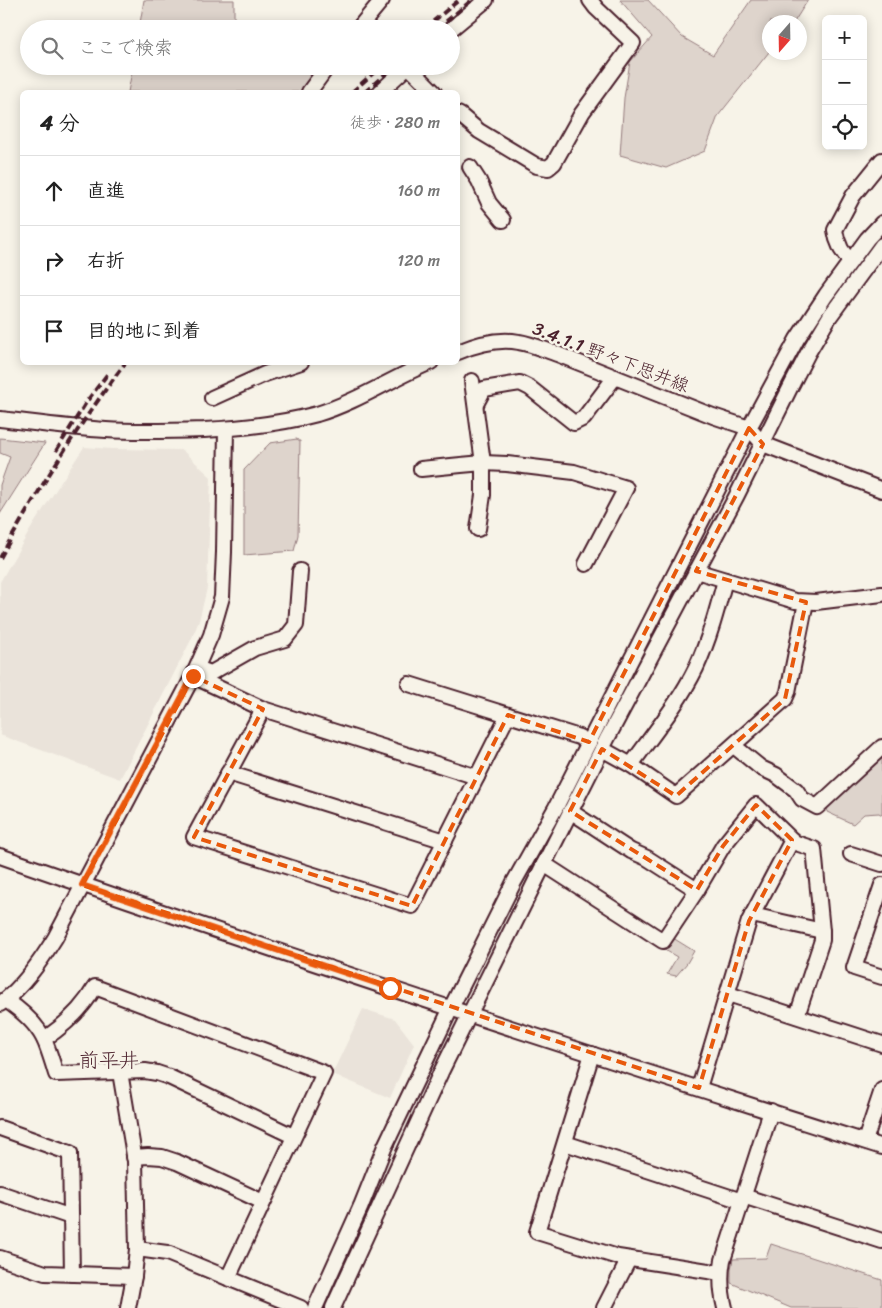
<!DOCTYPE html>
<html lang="ja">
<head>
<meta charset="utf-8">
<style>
	body { margin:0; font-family:Sriracha,"Klee One",sans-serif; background:#f6f6f6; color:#222 }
	.controls { position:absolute; right:15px; top:15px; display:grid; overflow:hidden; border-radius:8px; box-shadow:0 2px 12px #0003 }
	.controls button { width:45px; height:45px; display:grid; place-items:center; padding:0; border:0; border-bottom:1px solid #e0e0e0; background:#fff; color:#222; font:25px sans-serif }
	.compass { position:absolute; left:762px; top:15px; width:45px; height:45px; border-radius:50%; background:#fff; box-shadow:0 2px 12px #0003; rotate:200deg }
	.stop { position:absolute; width:15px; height:15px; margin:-11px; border:4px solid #ea580c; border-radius:50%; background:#fff }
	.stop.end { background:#ea580c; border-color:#fff; box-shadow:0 1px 5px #0008 }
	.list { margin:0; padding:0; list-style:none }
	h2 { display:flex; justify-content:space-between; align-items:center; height:65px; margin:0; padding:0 20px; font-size:21px }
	h2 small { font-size:16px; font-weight:400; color:#767676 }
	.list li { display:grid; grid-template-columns:32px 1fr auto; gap:15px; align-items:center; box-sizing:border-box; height:70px; padding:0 20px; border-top:1px solid #e0e0e0 }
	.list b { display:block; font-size:19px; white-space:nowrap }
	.list em { font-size:16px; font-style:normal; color:#767676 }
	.icon { flex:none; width:28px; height:28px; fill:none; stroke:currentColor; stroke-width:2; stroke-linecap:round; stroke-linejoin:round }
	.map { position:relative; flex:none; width:882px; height:1308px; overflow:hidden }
	.search { position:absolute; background:#fff; box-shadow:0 2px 12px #0003; left:20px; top:20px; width:440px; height:55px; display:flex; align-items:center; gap:12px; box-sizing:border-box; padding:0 18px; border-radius:28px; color:#767676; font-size:19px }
	.panel { position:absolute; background:#fff; box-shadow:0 2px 12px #0003; left:20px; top:90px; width:440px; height:275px; border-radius:8px }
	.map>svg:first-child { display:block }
</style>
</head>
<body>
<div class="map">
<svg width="882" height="1308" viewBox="0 0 882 1308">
	<rect width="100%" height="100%" fill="#f7f3e8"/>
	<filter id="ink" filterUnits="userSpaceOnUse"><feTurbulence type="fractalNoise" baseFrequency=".02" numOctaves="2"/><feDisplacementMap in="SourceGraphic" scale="10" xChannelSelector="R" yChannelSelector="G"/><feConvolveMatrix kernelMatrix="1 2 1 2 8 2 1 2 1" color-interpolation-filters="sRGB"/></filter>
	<g filter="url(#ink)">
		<g fill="#eae3da">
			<polygon points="84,447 112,449 182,450 211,477 207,588 199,621 191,640 120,779 0,735 0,582 33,525"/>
			<polygon points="363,1009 395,1019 414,1044 390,1098 332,1074"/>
		</g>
		<g fill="#ded4cc" stroke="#947a7c">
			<polygon points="144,0 234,0 234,20 262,29 139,29"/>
			<polygon points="620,0 648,0 682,37 713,55 751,0 808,0 794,22 770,22 769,52 718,116 705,151 666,168 620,155 624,98 630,62 652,37"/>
			<polygon points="133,66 315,66 302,92 128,92"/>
			<polygon points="0,438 45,443 0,514 0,485 10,457 0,453"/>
			<polygon points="297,439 298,441 300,441 298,535 294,551 244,555 244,470 270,443"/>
			<polygon points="882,757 882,815 879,813 864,814 853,824 827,812 828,806"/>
			<polygon points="673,938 694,951 687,963 676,976 667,974 677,957 665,950"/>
			<polygon points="771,1244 882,1280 882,1308 791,1308 731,1283 731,1269 733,1259 766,1258"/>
		</g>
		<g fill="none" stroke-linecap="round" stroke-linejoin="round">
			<g stroke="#4a1f2b" stroke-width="18">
				<g id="minor">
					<polyline points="358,29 382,0"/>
					<polyline points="451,29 486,0"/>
					<polyline points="408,66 434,92"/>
					<polyline points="309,92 328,66"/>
					<polyline points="380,92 408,66"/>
					<polyline points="458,114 460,115 479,131 537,166 548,168 554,163 582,113 633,43 596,8 590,0"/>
					<polyline points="470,167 479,181 489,203 503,220"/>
					<polyline points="850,262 841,249 837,239 835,230 853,196 882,160"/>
					<path d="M458,352C477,344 498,338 519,342C532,344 545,350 557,354L713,416L749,428L763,444L882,490"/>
					<polyline points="472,381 483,463 483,495 478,529"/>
					<polyline points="212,398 265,374 301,362"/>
					<polyline points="476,404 484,389 520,383 530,388 574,423 584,418 615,377"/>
					<path d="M0,419C35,423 70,428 106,430C138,432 171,431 204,430C242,428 280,424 317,414C357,402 392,378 431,362"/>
					<polyline points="421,469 461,465 483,463 507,464 574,472 626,488 586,564"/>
					<polyline points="696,571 795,601 816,602 882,594"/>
					<polyline points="197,668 211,673 255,648 285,639 296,625 300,571"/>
					<polyline points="193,676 263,709 477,777"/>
					<polyline points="409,684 579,737 589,742"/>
					<polyline points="263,709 194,837 412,906 508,715"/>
					<polyline points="734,746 761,768 776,775 796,790 802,799 817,807 882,747"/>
					<polyline points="602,749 631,765 676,796 785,699 788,692 806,602"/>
					<path d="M631,765C653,734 679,703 696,668C709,640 717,610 725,580"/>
					<polyline points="228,773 445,841"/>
					<polyline points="570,811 631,851 647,858 697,890"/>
					<polyline points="792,840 796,843 814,849 822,931 822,940 797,1016"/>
					<polyline points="851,854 882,864"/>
					<path d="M0,856C292,958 587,1054 882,1147"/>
					<polyline points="544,864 663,941 697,890 723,846 756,805 792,840 749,921 699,1088"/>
					<polyline points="882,885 854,968 882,977"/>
					<polyline points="752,915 822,931"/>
					<polyline points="728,994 882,1044"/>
					<path d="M6,1000C22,1011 39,1025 46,1044C50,1054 53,1064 56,1074L145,1071L157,1073L169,1077L293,1136"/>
					<path d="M0,1004C23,987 40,962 55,938L193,676L211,635L222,597L224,552L226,429"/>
					<path d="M44,1039C64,1026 83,1008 95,987L324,1073L228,1278"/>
					<polyline points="592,1054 537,1232 618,1257 721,1273"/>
					<polyline points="0,1128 70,1153 72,1274"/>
					<polyline points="865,1141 882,1090"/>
					<polyline points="565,1143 742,1201"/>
					<polyline points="134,1157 148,1156 162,1157 177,1162 263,1202"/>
					<polyline points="0,1193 71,1217"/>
					<polyline points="743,1196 882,1241"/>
					<polyline points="137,1249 167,1253 301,1308"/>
					<polyline points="0,1258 45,1273 134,1276 137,1249 135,1161 120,1072"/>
					<polyline points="128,1308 134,1276"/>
					<polyline points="315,1308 361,1206 385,1146 451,1008 514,882 555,809 749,428 797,339 826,295 867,239 882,223"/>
					<polyline points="333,1308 441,1072 544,864 608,737 737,495 790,388 808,353 830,316 882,245"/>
					<polyline points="604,1308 629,1259"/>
					<path d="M725,1308C721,1292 720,1276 723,1260L771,1111"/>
				</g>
			</g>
			<use href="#minor" stroke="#f7f3e8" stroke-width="14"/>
			<g stroke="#4a1f2b" stroke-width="4" stroke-dasharray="8 4" stroke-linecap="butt">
				<polyline points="424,29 459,0"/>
				<polyline points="437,29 472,0"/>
				<polyline points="352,92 381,66"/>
				<polyline points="365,92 394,66"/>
				<polyline points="56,451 87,401 109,372"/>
				<path d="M0,558C38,490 79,424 126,362"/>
			</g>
		</g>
	</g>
	<g fill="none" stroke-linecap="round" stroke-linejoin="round" filter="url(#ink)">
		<polyline stroke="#ea580c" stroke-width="6" points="193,676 82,885 390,988"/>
	</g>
	<path fill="none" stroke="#e8590c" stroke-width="4" stroke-dasharray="10 6" stroke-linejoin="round" d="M749,428L763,444L696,571L806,602L785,699L676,796L602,749L570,811L697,890L723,846L756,805L792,840L749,921L699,1088L82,885L193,676L263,709L194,837L412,906L508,715L589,742Z"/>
	<g text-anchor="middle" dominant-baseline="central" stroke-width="5" stroke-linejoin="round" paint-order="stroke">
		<g font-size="18" fill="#4a1f2b" stroke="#f7f3e8">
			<text transform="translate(611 357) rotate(21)">3.4.1.1 野々下思井線</text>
		</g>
		<g font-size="20" fill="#4a1f2b" stroke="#f7f3e8">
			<text x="109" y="1060">前平井</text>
		</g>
	</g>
</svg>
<div class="controls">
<button>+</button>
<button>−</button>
<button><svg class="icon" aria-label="locate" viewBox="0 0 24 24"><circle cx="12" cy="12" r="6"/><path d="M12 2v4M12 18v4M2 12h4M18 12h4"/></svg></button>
</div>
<svg class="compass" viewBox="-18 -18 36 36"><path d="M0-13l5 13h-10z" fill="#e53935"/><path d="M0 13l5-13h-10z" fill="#767676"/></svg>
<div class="stop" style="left:390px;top:988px"></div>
<div class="stop end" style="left:193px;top:676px"></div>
<div class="search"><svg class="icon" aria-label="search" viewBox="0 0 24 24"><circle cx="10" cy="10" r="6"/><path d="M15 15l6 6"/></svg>ここで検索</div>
<section class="panel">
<h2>4 分<small>徒歩 · 280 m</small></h2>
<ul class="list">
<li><svg class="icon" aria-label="ahead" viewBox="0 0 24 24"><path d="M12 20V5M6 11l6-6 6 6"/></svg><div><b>直進</b></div><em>160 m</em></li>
<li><svg class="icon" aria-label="right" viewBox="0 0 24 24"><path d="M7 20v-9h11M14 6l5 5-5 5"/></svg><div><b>右折</b></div><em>120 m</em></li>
<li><svg class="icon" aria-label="arrive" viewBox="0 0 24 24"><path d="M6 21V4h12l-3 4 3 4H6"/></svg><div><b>目的地に到着</b></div></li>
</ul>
</section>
</div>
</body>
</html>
